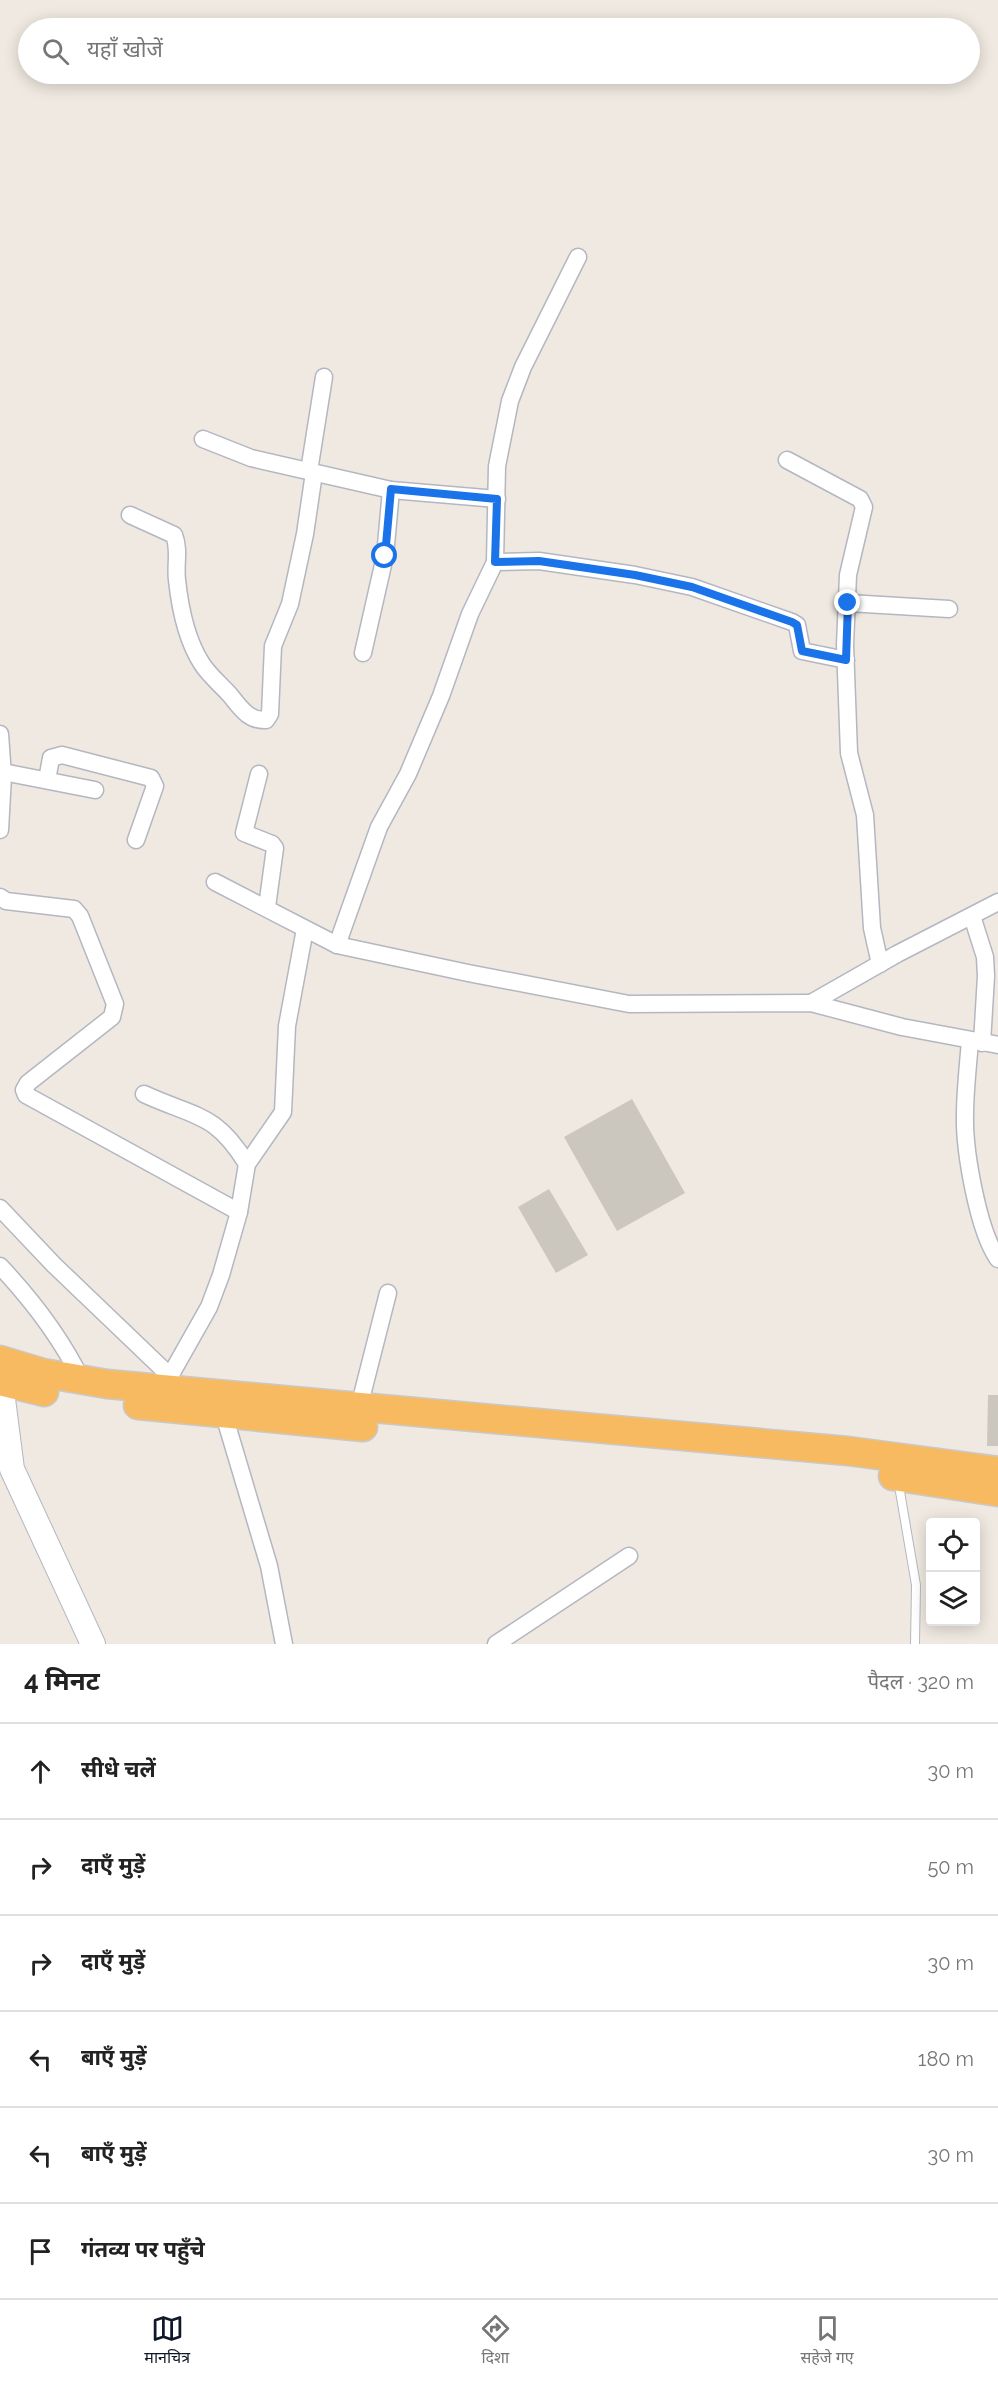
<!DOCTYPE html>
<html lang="hi">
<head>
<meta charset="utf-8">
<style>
	body { margin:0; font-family:Raleway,"Noto Sans Devanagari",sans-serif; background:#f6f6f6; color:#222 }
	.controls { position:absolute; right:18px; bottom:18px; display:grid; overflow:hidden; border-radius:6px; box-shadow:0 3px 15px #0003 }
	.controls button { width:54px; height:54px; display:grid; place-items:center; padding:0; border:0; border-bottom:2px solid #e0e0e0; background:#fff; color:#222; font:30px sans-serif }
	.stop { position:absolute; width:18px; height:18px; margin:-14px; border:4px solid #1a73e8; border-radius:50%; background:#fff }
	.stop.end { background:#1a73e8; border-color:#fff; box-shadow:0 2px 6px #0008 }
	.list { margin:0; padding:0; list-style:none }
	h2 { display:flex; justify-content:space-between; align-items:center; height:78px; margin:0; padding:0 24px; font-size:26px }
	h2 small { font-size:20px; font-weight:400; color:#767676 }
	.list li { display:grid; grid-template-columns:39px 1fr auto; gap:18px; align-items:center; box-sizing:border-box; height:96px; padding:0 24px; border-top:2px solid #e0e0e0 }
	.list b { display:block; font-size:22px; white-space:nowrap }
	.list em { font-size:20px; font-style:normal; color:#767676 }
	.icon { flex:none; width:33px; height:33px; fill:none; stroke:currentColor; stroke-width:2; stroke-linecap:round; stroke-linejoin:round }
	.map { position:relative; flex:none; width:998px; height:1644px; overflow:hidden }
	.search { position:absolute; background:#fff; box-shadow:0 3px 15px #0003; left:18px; right:18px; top:18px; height:66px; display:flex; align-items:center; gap:15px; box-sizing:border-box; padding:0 21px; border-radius:33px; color:#767676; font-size:22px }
	.sheet { height:654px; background:#fff }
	nav { display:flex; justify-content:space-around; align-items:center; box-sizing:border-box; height:84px; border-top:2px solid #e0e0e0; background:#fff; font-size:16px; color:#767676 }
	nav a { display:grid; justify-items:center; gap:3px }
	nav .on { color:#111827 }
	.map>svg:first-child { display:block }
</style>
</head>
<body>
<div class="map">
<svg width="998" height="1644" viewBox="0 0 998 1644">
	<rect width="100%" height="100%" fill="#efe9e1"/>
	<g fill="#cbc7bf">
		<polygon points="632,1099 685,1193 617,1231 564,1137"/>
		<polygon points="549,1189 588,1255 556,1273 518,1207"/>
		<polygon points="988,1395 998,1395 998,1446 987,1446"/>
	</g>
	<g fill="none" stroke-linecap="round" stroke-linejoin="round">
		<g stroke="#b4b7c1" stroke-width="10">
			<polyline id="service" points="898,1480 916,1585 915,1644"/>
		</g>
		<g stroke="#b4b7c1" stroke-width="19">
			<g id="minor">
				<polyline points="203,439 251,458 391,490 497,499"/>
				<polyline points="787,460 860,499 864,507 848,575 845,645 849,753 865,815 872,928 880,964"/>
				<polyline points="309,471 324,377"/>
				<path d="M130,515L174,535C180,550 175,565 177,580C180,608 187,641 202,664C209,675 221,685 230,695C240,707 248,721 266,720L270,714L273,646L290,604L305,534L314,473"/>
				<polyline points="495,562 539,561 635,575 692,587 792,622 797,625 802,651 846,660"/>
				<polyline points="848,603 949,609"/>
				<polyline points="363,653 385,556 391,490"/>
				<polyline points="0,734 3,776 0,830"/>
				<polyline points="3,772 95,790"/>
				<polyline points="259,774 244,833 272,844 275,848 267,907"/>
				<polyline points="47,780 51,758 62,755 151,778 155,786 136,840"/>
				<polyline points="215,882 337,945 468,973 629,1004 811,1003 902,1027 998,1045"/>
				<polyline points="0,897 6,901 74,909 80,916 115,1004 112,1017 28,1083 24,1090 26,1095 239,1212"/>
				<polyline points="972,916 985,957 986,976 982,1043"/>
				<polyline points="337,945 379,827 408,774 441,696 470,614 495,562 497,466 510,401 523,367 578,257"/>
				<polyline points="811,1003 897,954 998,902"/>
				<path d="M970,1041C968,1066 965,1091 965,1115C964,1150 978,1231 998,1259"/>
				<path d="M144,1094C196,1118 215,1112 247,1164"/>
				<polyline points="0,1208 54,1265 170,1376"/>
				<path d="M0,1266C31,1299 61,1338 81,1379"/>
				<polyline points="165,1388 170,1376 209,1307 221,1275 239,1212 247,1164 283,1112 287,1026 305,929"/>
				<polyline points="359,1407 388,1293"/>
				<polyline points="224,1415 269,1566 284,1644"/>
				<polyline points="496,1644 629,1556"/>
			</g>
		</g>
		<g stroke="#b4b7c1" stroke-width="26">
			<polyline id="secondary" points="0,1376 12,1469 93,1644"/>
		</g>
		<g stroke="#c9c9c9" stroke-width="31">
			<g id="trunk">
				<polyline points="0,1360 43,1373 107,1384 848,1451 998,1471"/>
				<polyline points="0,1381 44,1392"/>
				<polyline points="138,1405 363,1427"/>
				<polyline points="893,1476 998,1492"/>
			</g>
		</g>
		<use href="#service" stroke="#fff" stroke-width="8"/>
		<use href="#minor" stroke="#fff" stroke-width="16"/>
		<use href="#secondary" stroke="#fff" stroke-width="24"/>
		<use href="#trunk" stroke="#f8ba60" stroke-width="28"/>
	</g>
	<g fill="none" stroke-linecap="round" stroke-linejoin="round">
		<polyline stroke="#1a73e8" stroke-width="8" points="385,556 391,489 497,499 495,562 539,561 635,575 692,587 792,622 797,625 802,651 846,660 848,603"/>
	</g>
</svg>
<div class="controls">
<button><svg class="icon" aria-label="locate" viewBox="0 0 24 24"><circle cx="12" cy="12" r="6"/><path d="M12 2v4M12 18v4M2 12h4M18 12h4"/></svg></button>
<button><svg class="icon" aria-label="layers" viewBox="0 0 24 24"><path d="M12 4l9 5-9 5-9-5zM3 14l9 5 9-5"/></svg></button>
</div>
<div class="stop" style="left:385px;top:556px"></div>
<div class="stop end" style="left:848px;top:603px"></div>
<div class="search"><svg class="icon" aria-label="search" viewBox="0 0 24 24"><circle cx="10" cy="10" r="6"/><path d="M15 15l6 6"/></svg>यहाँ खोजें</div>
</div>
<section class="sheet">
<h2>4 मिनट<small>पैदल · 320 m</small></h2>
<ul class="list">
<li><svg class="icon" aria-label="ahead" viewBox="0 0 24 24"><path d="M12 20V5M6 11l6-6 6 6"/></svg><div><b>सीधे चलें</b></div><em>30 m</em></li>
<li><svg class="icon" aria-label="right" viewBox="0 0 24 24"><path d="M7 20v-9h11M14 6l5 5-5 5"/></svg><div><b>दाएँ मुड़ें</b></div><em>50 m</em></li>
<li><svg class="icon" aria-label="right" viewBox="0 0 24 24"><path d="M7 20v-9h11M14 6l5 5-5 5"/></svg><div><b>दाएँ मुड़ें</b></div><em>30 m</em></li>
<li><svg class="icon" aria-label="left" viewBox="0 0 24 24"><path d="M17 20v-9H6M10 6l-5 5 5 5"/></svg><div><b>बाएँ मुड़ें</b></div><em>180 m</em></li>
<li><svg class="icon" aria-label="left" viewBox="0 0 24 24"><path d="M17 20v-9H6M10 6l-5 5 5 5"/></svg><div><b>बाएँ मुड़ें</b></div><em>30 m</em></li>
<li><svg class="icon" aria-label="arrive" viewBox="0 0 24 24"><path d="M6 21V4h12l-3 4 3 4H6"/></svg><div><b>गंतव्य पर पहुँचे</b></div></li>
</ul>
</section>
<nav>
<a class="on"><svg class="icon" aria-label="map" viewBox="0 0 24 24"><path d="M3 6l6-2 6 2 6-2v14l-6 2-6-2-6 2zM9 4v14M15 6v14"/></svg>मानचित्र</a>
<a><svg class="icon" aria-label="directions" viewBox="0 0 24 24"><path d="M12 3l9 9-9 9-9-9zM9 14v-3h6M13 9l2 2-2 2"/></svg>दिशा</a>
<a><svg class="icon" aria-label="saved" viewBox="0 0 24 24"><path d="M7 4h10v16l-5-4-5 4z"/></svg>सहेजे गए</a>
</nav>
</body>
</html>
